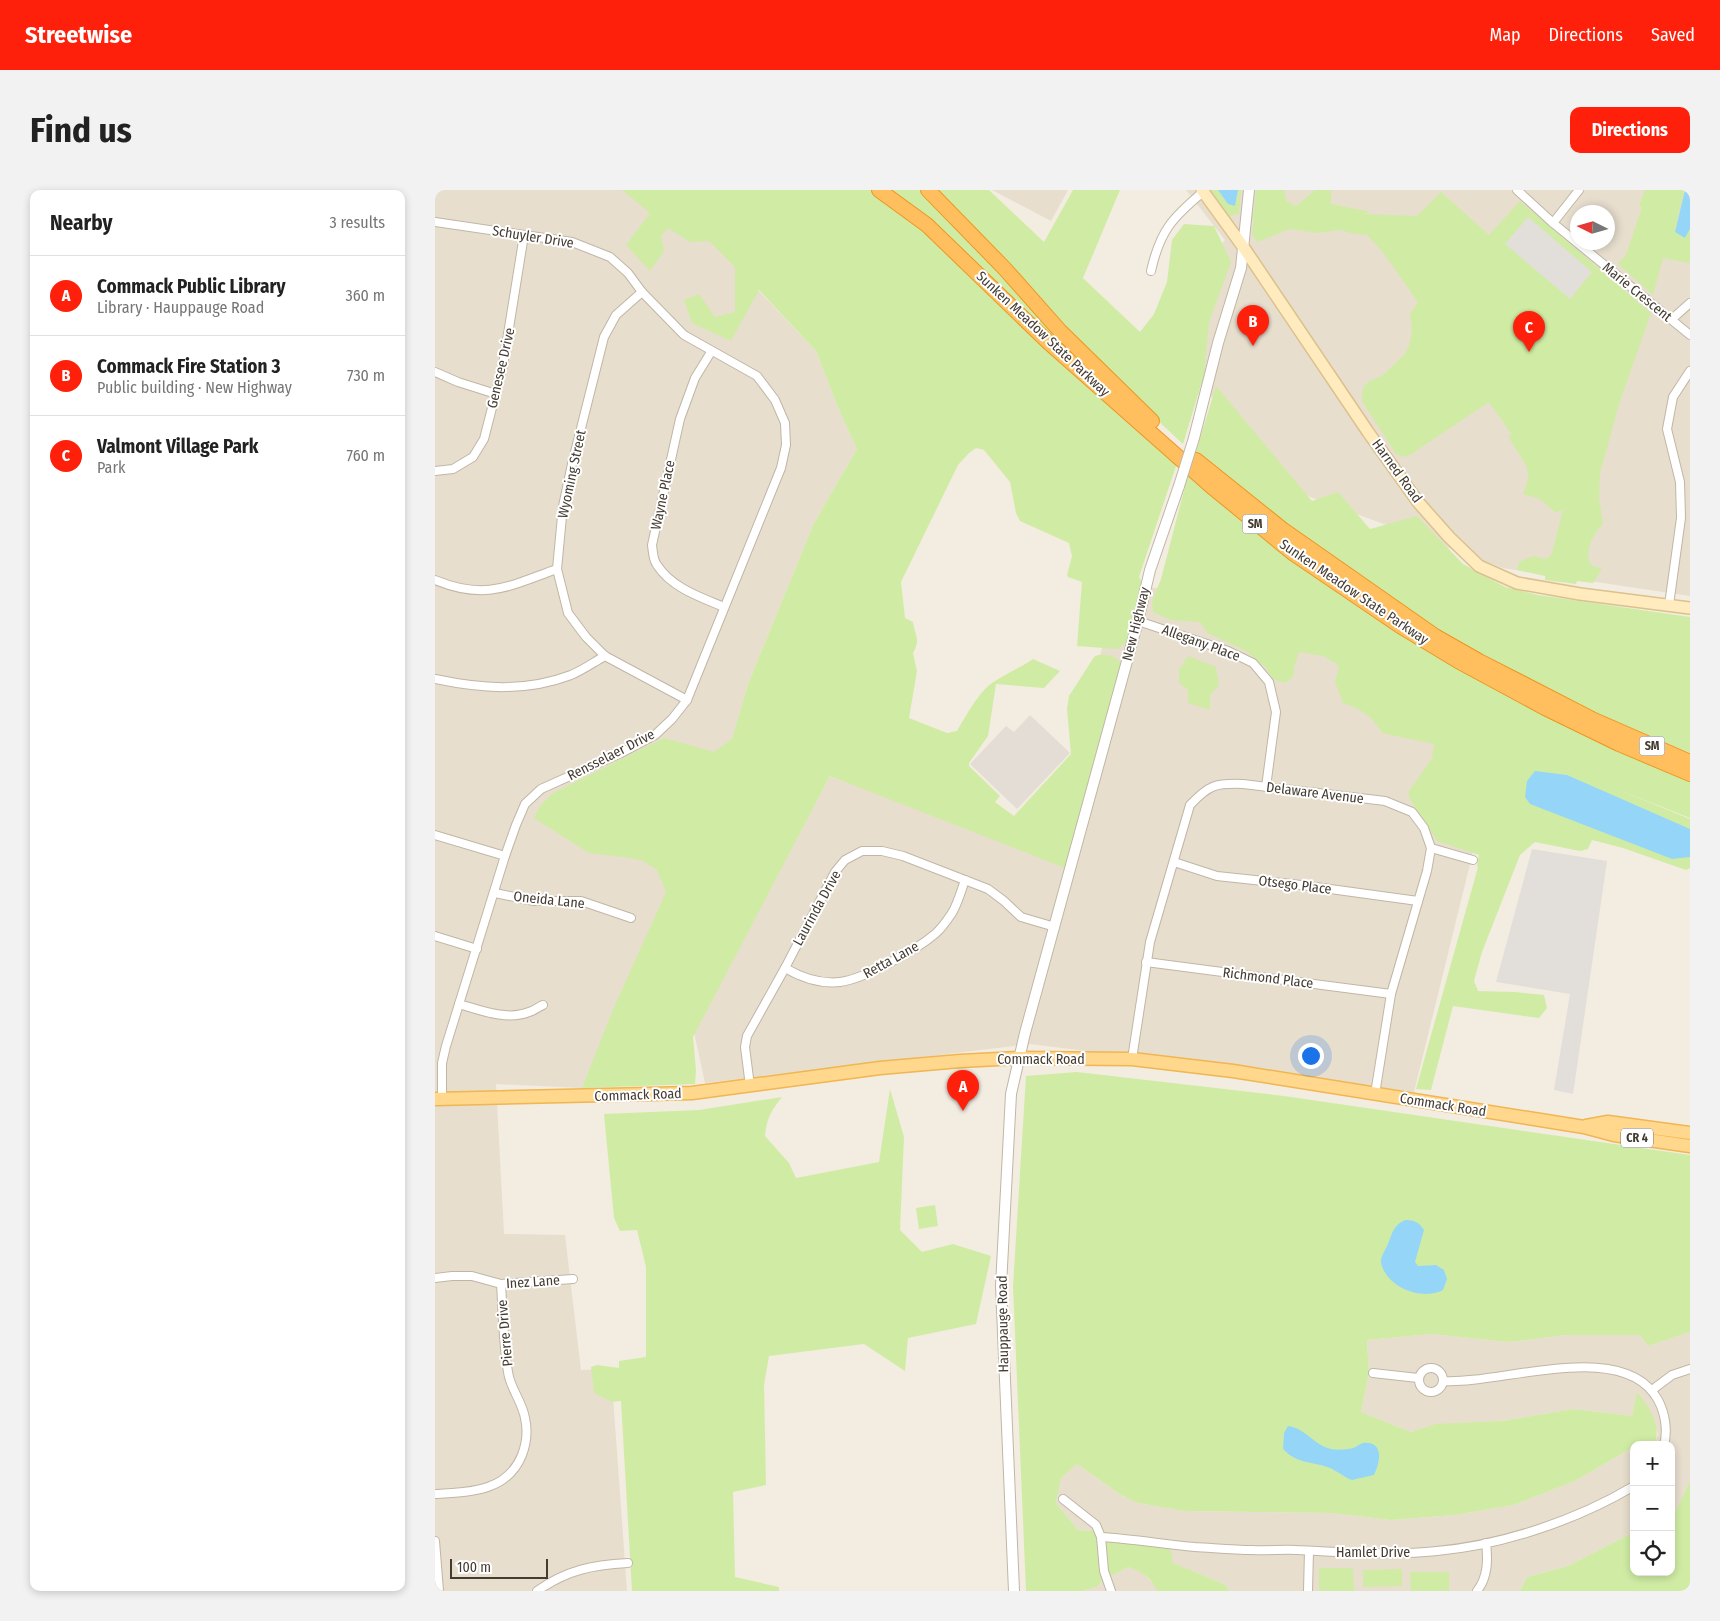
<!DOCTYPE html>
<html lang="en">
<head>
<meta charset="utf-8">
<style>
	body { margin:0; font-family:"Fira Sans Condensed",sans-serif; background:#f2f2f2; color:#222 }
	.controls { position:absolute; right:15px; bottom:15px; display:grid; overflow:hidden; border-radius:10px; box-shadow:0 2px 8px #0003 }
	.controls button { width:45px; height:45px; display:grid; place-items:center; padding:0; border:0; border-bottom:1px solid #e0e0e0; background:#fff; color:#222; font:25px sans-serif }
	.compass { position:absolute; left:1135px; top:15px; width:45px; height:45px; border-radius:50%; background:#fff; box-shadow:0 2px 8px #0003; rotate:275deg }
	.scale { position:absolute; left:15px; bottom:12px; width:98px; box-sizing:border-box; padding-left:5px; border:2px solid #443b31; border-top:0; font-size:14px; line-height:18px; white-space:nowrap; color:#443b31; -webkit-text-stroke:4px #fff; paint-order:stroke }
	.you { position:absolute; left:875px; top:865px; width:18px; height:18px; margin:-12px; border:4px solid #fff; border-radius:50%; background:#1a73e8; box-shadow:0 0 0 8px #1a73e833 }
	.badge { display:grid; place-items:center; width:32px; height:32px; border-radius:50%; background:#ff200b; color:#fff; font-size:16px; font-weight:700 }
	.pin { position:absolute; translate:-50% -41px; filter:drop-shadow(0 1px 2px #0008) }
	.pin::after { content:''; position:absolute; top:26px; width:18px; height:15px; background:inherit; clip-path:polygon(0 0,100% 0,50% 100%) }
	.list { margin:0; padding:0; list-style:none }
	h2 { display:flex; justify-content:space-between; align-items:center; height:65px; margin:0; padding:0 20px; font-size:21px }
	h2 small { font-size:16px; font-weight:400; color:#767676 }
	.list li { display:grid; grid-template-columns:32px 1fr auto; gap:15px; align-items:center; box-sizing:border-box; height:80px; padding:0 20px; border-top:1px solid #e0e0e0 }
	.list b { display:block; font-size:19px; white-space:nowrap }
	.list p { margin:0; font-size:16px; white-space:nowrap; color:#767676 }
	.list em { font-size:16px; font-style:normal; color:#767676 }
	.icon { flex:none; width:28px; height:28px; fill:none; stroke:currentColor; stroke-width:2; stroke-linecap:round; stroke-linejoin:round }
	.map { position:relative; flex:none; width:1255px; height:1401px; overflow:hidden; border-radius:10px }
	header { display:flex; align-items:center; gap:30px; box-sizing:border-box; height:70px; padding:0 25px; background:#ff200b; color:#fff }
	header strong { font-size:24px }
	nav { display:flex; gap:28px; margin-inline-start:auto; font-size:18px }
	.intro { display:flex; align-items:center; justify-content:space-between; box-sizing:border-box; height:120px; padding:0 30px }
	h1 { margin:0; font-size:35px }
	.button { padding:12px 22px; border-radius:10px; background:#ff200b; color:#fff; font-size:18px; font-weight:700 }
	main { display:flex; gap:30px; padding:0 30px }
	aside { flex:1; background:#fff; border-radius:10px; box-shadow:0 2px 8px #0003 }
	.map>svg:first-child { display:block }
</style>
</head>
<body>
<header>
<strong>Streetwise</strong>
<nav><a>Map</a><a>Directions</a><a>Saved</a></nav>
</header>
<div class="intro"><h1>Find us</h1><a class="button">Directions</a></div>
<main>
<aside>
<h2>Nearby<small>3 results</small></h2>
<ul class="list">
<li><span class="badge">A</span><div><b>Commack Public Library</b><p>Library · Hauppauge Road</p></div><em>360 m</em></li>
<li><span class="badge">B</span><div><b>Commack Fire Station 3</b><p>Public building · New Highway</p></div><em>730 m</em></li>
<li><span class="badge">C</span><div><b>Valmont Village Park</b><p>Park</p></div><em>760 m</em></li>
</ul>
</aside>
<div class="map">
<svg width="1255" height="1401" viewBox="0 0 1255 1401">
	<rect width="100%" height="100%" fill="#f3ece1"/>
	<g fill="#e7dece" fill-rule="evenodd">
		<polygon points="0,0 190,0 278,42 323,100 381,161 404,220 422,259 379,333 313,494 293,564 147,898 61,894 69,1044 130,1045 146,1180 176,1179 192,1401 0,1401"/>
		<polygon points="557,0 633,0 616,31"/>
		<path d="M751,0H1255V406L1068,378L843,295L720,132L790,50ZM1142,22H1172V52H1142Z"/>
		<polygon points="681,397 730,398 883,443 1062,547 1035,674 979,902 595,854 270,893 259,842 395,586 579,655 627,631"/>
		<polygon points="1255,1142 1255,1291 1236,1331 1236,1255 1220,1255 1223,1244 1202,1202 1197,1226 1138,1219 1067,1231 1001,1235 976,1242 926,1222 934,1183 932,1150 996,1144 1074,1152 1131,1145 1205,1145 1213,1156"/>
		<polygon points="1195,1259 1199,1261 1199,1342 1133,1376 1092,1387 1085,1401 795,1401 789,1394 737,1373 734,1350 675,1342 643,1340 621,1313 626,1288 642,1274 686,1305 703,1313 749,1321 896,1323 956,1330 1020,1325 1079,1315 1140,1291"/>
		<polygon points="693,1377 705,1381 720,1395 722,1401 647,1401 662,1397 668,1390"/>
	</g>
	<polygon fill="#e4ddd6" points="595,525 635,563 582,619 535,574 571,536 579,542"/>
	<g fill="#d0eca4">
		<path d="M187,0H438L496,46L730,264L742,273L704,387L707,392L692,452L682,459L642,456L647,392L633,387L632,385L637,366L634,353L585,331L581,323L575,292L549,260L541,258L534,263L523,275L466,392L470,428L478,432C480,446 486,449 478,463L482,481L474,528L512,543L522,541C531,526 543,503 557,493C570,484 585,478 598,469L625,481L609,498L561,494L553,546L534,573V576L565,606L560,612L579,626L636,564L632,519L634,506L659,467C667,462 679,465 685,472L686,481L630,678L395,586L258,847L261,880L260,894L147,898L179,817L231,702L222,680L208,671L195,668L154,663L99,628L105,616L118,603L229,548L279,562L297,549L313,494L379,333L422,259L404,220L381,161L324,100L296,151L257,133L249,110L264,104L280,127L300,122V77L274,51L255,52L233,38L226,46L229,61L215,81L191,55L215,23Z"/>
		<polygon points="451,0 484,0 502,15 641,162 638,166"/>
		<polygon points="499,0 554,0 609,52 638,0 685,0 648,88 705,142 719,124 732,92 737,50 749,34 779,36 796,72 774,132 769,185 748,254 659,171 556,54"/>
		<polygon points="775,0 783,0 802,10 803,0 806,0 804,23 793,27"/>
		<path d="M821,0H849L851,11L861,16L880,0H896V14L936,22L928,24L982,26L1006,2L1054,45L1085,11L1216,123L1185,211L1165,283L1164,308L1168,333C1159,344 1148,361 1156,375L1167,379L1158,393L1142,391L1141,394L1110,390V386L1082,380L1084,372L1098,366L1112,369L1117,363L1128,319L1121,323L1105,309L1088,304C1090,298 1094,290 1093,284C1092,271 1078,258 1073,245H1077L1054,212L975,265L969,267L961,264L927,211V207L928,198L933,192L948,185L969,165L974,156L977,141L975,124L983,112L947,61L932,45L916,43L904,40L883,43L854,39L823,52L817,45L819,28H817V22H819Z"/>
		<polygon points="1210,0 1250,0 1242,30 1250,48 1255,39 1255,73 1228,68 1218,105 1183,74 1191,65 1207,17 1204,15"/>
		<polygon points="781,196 877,311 903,302 935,339 982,326 1028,374 1070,397 1103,405 1255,427 1255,563 1163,524 1094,492 988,432 900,373 760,265"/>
		<path d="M755,282L846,357L1255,588V628L1184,600L1255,629V678L1251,680L1188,658L1157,650L1153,659L1145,661L1100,652L1085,665L1047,762L1039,791L1043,801L1080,802L1109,805L1112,818L1104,828L1018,816L996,900L981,899L1043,677L1042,676L1044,665L1002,651C993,634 979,621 973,603L997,568L999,554L947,543C938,527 926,519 908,513L900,492L904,476L889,466L864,462L859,477V485L851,493L838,489L830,477L811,461L773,443L765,432L736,430L718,422L717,411L726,389L753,285Z"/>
		<polygon points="753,466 781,477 784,495 775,505 775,520 753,513 753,500 744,493 744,480"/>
		<path d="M642,882L849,906L1255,965V1142L1213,1156L1205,1145H1131L1074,1152L996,1144L932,1150L934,1183L926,1222L976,1242L1001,1234L1067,1231L1138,1219L1197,1226L1202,1202C1215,1218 1226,1233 1220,1255H1199V1261L1195,1259L1140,1291L1079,1315L1020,1325L956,1330L896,1323L749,1321L703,1313L686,1305L642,1274L626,1288L621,1313L643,1340L675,1342L734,1350L738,1373L789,1394L795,1401H722C717,1388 706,1381 693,1377L668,1390L662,1397L647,1401H591L578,1096L591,886Z"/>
		<path d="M455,899L469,947L465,1040L487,1062L518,1054L556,1066L541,1134L473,1148L470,1181L429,1154L334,1166L329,1195L331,1295L298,1302L300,1387L344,1397V1401H197L186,1211L177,1212L159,1203L156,1177L162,1175L184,1178V1171L211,1167V1077L202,1040L185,1041L179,1028L169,924L264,920L347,907C336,921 332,928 330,946L354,973L361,988L444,972Z"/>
		<polygon points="500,1015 503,1036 484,1039 481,1018"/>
		<polygon points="1255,1291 1255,1401 1085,1401 1092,1387 1133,1376 1199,1342 1199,1382 1236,1382 1236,1331"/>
		<polygon points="885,1378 916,1378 918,1379 919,1401 884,1401 884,1380"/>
		<polygon points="967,1379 967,1396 928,1397 928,1380"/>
		<polygon points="975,1382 1014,1382 1014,1401 976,1401"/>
	</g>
	<g fill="#e2deda">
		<polygon points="1093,27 1157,82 1135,109 1070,54"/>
		<polygon points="1097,659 1172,671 1138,904 1119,900 1135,804 1061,792"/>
	</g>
	<g fill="#95d6f8">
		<polygon points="783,0 803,0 800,16 793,14"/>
		<polygon points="1250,0 1255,0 1255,39 1250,48 1240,42"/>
		<polygon points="1100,581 1132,585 1255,639 1255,667 1237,669 1095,614 1090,607 1092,591"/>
		<path d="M970,1030C979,1030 984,1032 989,1040L980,1072L983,1076L1001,1075L1009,1080L1012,1089L1008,1100C987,1111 952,1098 946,1073C945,1066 952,1058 954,1051C958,1041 959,1035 970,1030Z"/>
		<path d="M853,1236C869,1238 876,1251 890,1257C899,1261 909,1260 918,1258C921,1257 925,1254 928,1253C950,1251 945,1273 939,1285L917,1290C908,1287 902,1280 892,1277C875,1271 862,1274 848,1259L849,1243Z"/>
	</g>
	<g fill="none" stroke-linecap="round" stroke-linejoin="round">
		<g stroke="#c1b6a6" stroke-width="10">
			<g id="minor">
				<polyline points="1082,0 1118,33 1255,145"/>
				<polyline points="0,32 137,52 175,67 193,83 207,102 249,145 322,186 340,210 350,233 351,255 346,278 252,510 237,529 220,545 186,563 106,599 90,614 81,635 70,666 11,856 7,873 7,909"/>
				<polyline points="1118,33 1144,0"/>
				<path d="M716,81C725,41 737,28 768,2"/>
				<polyline points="207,102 181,125 169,147 137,274 128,316 122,379 133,423 151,447 170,466 252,510"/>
				<polyline points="1237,129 1255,113"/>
				<path d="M276,162L260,188L245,229L217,355C218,362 218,370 222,375C237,398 265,407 289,417"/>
				<polyline points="0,182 23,192 61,204"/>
				<polyline points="0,281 18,279 38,267 49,249 68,175 89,45"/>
				<path d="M0,390C51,411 74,396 122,379"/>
				<polyline points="1234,415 1246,328 1245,292 1232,239 1238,207 1255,181"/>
				<polyline points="703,431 793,461 818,473 834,492 841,522 831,597"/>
				<path d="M0,489C47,499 91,502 136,485C148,480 159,472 170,466"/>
				<polyline points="0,645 70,666"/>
				<polyline points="996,658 1038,670"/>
				<polyline points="739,672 782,686 866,695 983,711"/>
				<polyline points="60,703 99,711 146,711 196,728"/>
				<polyline points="0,746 42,759"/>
				<polyline points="711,772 956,804"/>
				<path d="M350,778C367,788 386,794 405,792C429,789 481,760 500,744C506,739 513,729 517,723C523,713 526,701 530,690"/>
				<path d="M24,814C45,820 72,831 94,822C99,821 103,817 108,815"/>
				<path d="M697,869L715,752L755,615C774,595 780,593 808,594L950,611L977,622L989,638L996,658L992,681L956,804L940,904"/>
				<polyline points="315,896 310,857 312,846 350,778 400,682 410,670 427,661 447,661 468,666 553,699 569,711 586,727 620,737"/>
				<polyline points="0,1088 17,1086 37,1086 66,1094 138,1089"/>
				<circle cx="996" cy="1190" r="12"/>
				<polyline points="938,1183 983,1188"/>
				<path d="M1008,1191C1066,1195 1189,1147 1223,1210C1230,1223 1233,1240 1229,1255"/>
				<polyline points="1217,1200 1237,1185 1255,1179"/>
				<path d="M0,1304C35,1302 72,1302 87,1265C92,1252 93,1241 90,1228C87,1211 75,1198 73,1182C68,1153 68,1123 66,1094"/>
				<polyline points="628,1309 661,1335 666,1347 669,1381 676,1401"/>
				<path d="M666,1347C697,1349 728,1354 760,1357C779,1358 798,1360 817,1360C832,1361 847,1359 862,1360C908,1362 957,1366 1002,1361C1068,1355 1142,1330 1199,1296"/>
				<polyline points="0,1351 4,1401"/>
				<path d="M102,1401C132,1380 157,1375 193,1373"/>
				<polyline points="873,1401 874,1361"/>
				<path d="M1042,1401C1053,1387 1053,1370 1051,1353"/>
			</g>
		</g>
		<g stroke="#c1b6a6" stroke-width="12">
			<g id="tertiary">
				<polyline points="759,248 783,153 806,78 814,0"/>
				<polyline points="579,1401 566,1096 576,904 590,843 703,431 715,380 744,296"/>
			</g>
		</g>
		<g stroke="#dbc18d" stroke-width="14">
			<polyline id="secondary" points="767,0 809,58 933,242 983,312 1014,347 1044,376 1082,393 1145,404 1255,418"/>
		</g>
		<g stroke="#f0b651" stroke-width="15">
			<g id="primary">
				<polyline points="0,909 257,903 445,878 525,871 584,868 697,869 798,881 1149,937 1179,945 1255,956"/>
				<polyline points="1151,936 1173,932 1255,943"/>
			</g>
		</g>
		<g stroke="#ee9520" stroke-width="16">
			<g id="motorway">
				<polyline points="444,0 492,35 613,152 777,297 859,364 965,436 1023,471 1110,518 1184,554 1255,584"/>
				<polyline points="493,0 570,79 625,141 717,231"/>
				<polyline points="761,270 847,339 1000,446 1044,471 1159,530 1255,572"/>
			</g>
		</g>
		<use href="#minor" stroke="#fff" stroke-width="8"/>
		<use href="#tertiary" stroke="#fff" stroke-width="10"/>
		<use href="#secondary" stroke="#ffebbe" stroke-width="11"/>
		<use href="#primary" stroke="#ffd78d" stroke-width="12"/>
		<use href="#motorway" stroke="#ffbf5f" stroke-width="14"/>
		<g stroke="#c1b6a6" stroke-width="12" stroke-linecap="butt">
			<polyline id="tertiary-bridge" points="744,296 759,248"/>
		</g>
		<use href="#tertiary-bridge" stroke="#fff" stroke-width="10"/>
	</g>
	<g text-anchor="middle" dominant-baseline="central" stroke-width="4" stroke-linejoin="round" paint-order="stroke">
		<g fill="#fff" stroke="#7c766f" stroke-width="1">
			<rect x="807.5" y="324.5" width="25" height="19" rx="4"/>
			<rect x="1204.5" y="546.5" width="25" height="19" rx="4"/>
			<rect x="1186" y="938.5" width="32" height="19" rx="4"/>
		</g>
		<g font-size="12" font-weight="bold" fill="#443b31">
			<text x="820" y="334">SM</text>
			<text x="1217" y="556">SM</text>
			<text x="1202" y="948">CR 4</text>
		</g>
		<g font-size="14" fill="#443b31" stroke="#fff">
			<text transform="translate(98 47) rotate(9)">Schuyler Drive</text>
			<text transform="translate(1202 102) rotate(39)">Marie Crescent</text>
			<text transform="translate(608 144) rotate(43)">Sunken Meadow State Parkway</text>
			<text transform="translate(66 178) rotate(-77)">Genesee Drive</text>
			<text transform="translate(962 281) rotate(54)">Harned Road</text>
			<text transform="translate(137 284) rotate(-78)">Wyoming Street</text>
			<text transform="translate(228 305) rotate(-78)">Wayne Place</text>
			<text transform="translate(919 402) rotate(34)">Sunken Meadow State Parkway</text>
			<text transform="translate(701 434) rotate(-76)">New Highway</text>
			<text transform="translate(766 453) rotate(20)">Allegany Place</text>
			<text transform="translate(176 565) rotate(-27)">Rensselaer Drive</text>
			<text transform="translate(880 603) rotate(7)">Delaware Avenue</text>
			<text transform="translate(860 695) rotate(7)">Otsego Place</text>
			<text transform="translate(114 710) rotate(6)">Oneida Lane</text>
			<text transform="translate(382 718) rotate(-61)">Laurinda Drive</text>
			<text transform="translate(456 770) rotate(-29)">Retta Lane</text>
			<text transform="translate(833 788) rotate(7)">Richmond Place</text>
			<text x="606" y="869">Commack Road</text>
			<text transform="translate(203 905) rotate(-2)">Commack Road</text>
			<text transform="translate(1008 915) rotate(9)">Commack Road</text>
			<text transform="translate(98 1092) rotate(-4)">Inez Lane</text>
			<text transform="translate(568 1134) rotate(-91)">Hauppauge Road</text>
			<text transform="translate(70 1143) rotate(-95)">Pierre Drive</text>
			<text x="938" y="1362">Hamlet Drive</text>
		</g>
	</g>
</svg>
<div class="controls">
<button>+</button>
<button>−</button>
<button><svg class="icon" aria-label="locate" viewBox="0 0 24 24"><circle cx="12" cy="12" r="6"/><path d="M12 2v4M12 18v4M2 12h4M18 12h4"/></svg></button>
</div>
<svg class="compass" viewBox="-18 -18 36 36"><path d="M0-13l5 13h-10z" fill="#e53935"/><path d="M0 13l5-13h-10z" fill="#767676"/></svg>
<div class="scale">100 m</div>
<div class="you"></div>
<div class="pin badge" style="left:528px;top:921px">A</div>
<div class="pin badge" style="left:818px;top:156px">B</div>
<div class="pin badge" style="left:1094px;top:162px">C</div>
</div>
</main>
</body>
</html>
